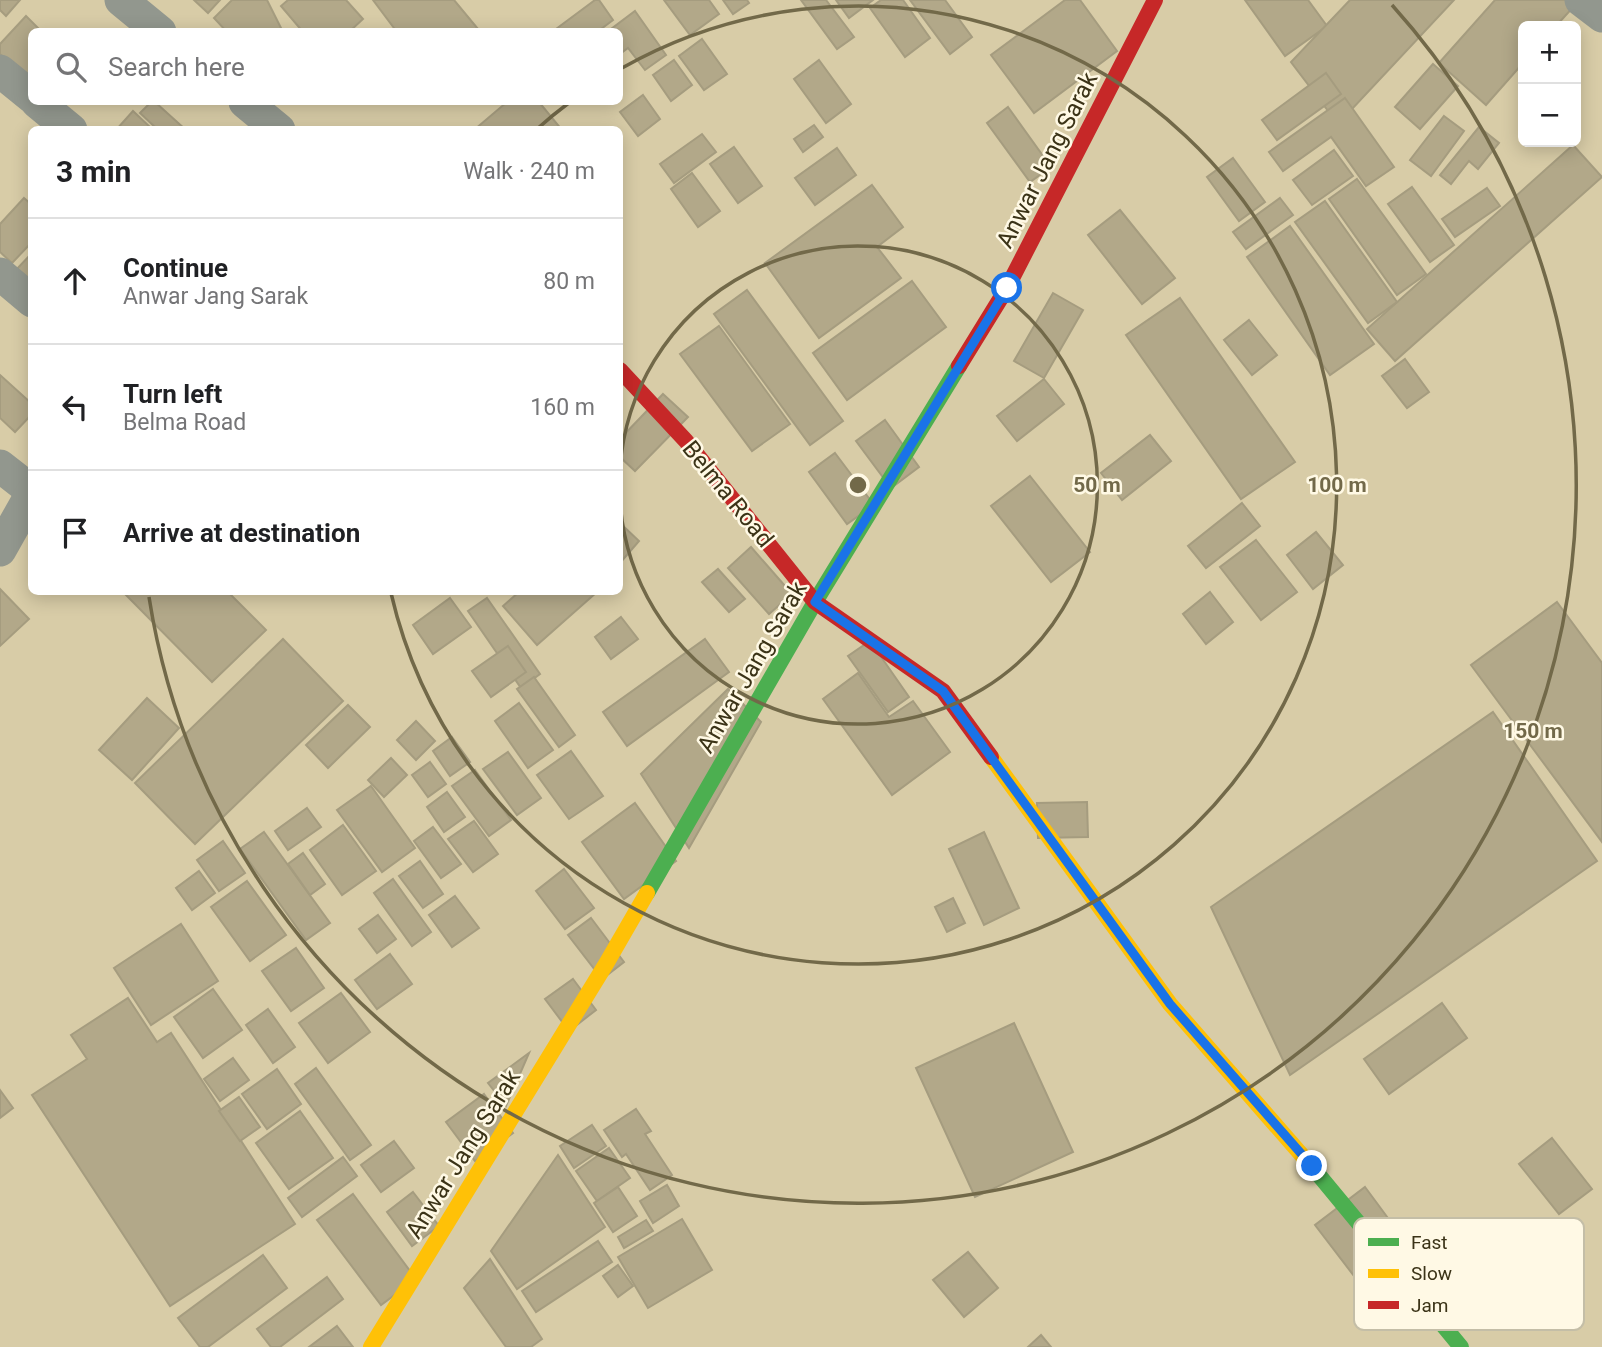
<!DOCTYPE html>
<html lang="en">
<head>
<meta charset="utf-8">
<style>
	body { margin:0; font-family:Roboto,sans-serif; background:#f6f6f6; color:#202124 }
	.controls { position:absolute; right:21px; top:21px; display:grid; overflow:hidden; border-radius:10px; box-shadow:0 4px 18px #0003 }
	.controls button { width:63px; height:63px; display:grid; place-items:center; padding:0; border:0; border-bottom:2px solid #e0e0e0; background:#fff; color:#202124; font:35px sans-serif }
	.stop { position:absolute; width:21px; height:21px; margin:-16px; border:5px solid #1a73e8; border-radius:50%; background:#fff }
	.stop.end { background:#1a73e8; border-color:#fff; box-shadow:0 2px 7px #0008 }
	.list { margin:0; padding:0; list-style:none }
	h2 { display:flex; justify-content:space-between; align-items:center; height:91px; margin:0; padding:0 28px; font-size:30px }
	h2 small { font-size:23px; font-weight:400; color:#757577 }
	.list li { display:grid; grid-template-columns:46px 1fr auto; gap:21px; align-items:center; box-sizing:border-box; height:126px; padding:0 28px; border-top:2px solid #e0e0e0 }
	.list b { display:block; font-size:26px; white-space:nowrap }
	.list p { margin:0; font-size:23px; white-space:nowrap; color:#757577 }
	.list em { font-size:23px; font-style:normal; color:#757577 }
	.icon { flex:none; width:38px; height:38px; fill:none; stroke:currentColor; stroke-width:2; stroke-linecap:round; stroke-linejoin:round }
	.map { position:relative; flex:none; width:1602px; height:1347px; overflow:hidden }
	.search { position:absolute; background:#fff; box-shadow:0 4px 18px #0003; left:28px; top:28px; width:595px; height:77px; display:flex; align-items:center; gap:18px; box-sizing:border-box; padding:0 24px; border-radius:10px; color:#757577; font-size:26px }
	.panel { position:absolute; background:#fff; box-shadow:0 4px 18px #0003; left:28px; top:126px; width:595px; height:469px; border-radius:10px }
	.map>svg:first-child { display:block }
</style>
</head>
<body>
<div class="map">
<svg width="1602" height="1347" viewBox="0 0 1602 1347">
	<rect width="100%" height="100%" fill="#d8cca7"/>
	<g fill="#b2a889" stroke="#a59c7f" stroke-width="2">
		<polygon points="0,0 20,0 6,16 0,10"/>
		<polygon points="194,0 220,0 208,13"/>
		<polygon points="232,0 267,0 283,32 227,32 214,18"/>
		<polygon points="288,0 346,0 363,19 349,32 303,32 281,6"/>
		<polygon points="373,0 454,0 478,29 475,32 397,32"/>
		<polygon points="595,0 599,0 613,20 597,32 552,32"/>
		<polygon points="664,0 709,0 719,14 690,35"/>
		<polygon points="723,0 747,0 749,3 733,14"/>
		<polygon points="801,0 826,0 854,37 837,49"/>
		<polygon points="836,0 873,0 849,18"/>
		<polygon points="881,0 903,0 930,38 905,57 870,8"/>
		<polygon points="910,0 945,0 972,37 950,54"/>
		<polygon points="1065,0 1080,0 1117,51 1034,113 991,55"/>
		<polygon points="1245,0 1308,0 1327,26 1285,56"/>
		<polygon points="1350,0 1454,0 1338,124 1291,62"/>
		<polygon points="1495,0 1569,0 1575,5 1556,26 1523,26 1523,63 1486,105 1439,63"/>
		<polygon points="635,11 666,55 645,70 628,48 620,54 620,32 607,32"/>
		<polygon points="26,16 42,32 32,32 32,83 0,54 0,44"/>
		<polygon points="702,39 727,74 704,90 679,56"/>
		<polygon points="674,60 692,85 671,101 653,75"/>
		<polygon points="819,60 851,104 826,123 794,79"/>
		<polygon points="1433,64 1458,86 1420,129 1395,107"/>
		<polygon points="1326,73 1341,94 1277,140 1262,120"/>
		<polygon points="643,95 660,119 638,136 620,112"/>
		<polygon points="1345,98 1394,167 1366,186 1331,137 1283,171 1269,152"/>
		<polygon points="151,102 155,102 186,130 158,130 140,113"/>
		<polygon points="507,102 539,102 562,130 474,130"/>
		<polygon points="1008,107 1051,167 1030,182 987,123"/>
		<polygon points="133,111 151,128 149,130 116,130"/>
		<polygon points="1444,116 1464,131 1431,176 1410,160"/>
		<polygon points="814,125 823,137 803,152 794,139"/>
		<polygon points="1479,127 1499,143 1478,169 1469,161 1451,184 1440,175"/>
		<polygon points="702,134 716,152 674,183 660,164"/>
		<polygon points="1573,145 1602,177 1395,361 1367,329"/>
		<polygon points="734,147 762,186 738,203 710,164"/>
		<polygon points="837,148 856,175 815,205 795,178"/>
		<polygon points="1334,150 1353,176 1312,205 1293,180"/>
		<polygon points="1233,158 1265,202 1239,221 1207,177"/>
		<polygon points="692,173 720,211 698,227 671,189"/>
		<polygon points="1357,179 1426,274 1397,295 1329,199"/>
		<polygon points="872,185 903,227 877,247 901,278 819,338 765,263"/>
		<polygon points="1412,187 1454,245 1430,262 1388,204"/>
		<polygon points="1487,188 1500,206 1455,237 1442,219"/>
		<polygon points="24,198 32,205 32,242 12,263 0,252 0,224"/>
		<polygon points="1280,198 1293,215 1246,249 1233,232"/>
		<polygon points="1325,201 1397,302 1368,323 1295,222"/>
		<polygon points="1120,210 1175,278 1142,304 1088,235"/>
		<polygon points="1290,226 1374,344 1330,375 1247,257"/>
		<polygon points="32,253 32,288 14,272"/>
		<polygon points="912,281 946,327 847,400 813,353"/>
		<polygon points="747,290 843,421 810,445 714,314"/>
		<polygon points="1053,293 1083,310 1044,378 1014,361"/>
		<polygon points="1180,298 1295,462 1241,499 1126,335"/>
		<polygon points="1249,320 1277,355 1252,375 1224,340"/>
		<polygon points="719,326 790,424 752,451 680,354"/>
		<polygon points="1405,359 1429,392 1407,408 1382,376"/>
		<polygon points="0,375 32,404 32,414 15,432 0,418"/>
		<polygon points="1044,379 1064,404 1017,441 997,416"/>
		<polygon points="663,394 688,417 635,471 620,457 620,439"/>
		<polygon points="885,420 919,467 891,488 856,441"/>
		<polygon points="1150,435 1171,461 1122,500 1101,473"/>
		<polygon points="835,453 874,505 847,524 809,472"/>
		<polygon points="1030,476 1090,552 1051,582 991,506"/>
		<polygon points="1242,503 1260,526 1206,568 1188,546"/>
		<polygon points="620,523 639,541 620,563"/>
		<polygon points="1316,532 1343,565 1313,589 1287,555"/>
		<polygon points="1256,540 1297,592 1261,620 1220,567"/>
		<polygon points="751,547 792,594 769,614 728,568"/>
		<polygon points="718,569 745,599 729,612 702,582"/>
		<polygon points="0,589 29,619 0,646"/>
		<polygon points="123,592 228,592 266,630 212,682"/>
		<polygon points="519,592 597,592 537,645 503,606"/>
		<polygon points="1210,592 1233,622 1206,644 1183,614"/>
		<polygon points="450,598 471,627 433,654 413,625"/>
		<polygon points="487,598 540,674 521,688 468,611"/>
		<polygon points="1557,602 1602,663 1602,842 1471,665"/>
		<polygon points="621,617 638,639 611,659 595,637"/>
		<polygon points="283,639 343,701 195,844 135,783"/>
		<polygon points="705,639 729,672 627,746 603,712"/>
		<polygon points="870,641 909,697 888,712 848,656"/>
		<polygon points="508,646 526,672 491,697 472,671"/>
		<polygon points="858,673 889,717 913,701 950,752 892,795 823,699"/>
		<polygon points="534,677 575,735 559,747 517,689"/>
		<polygon points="728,689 761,722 689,848 641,774"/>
		<polygon points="147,698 179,728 132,780 99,750"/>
		<polygon points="519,703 553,750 528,768 495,721"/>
		<polygon points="348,705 370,727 328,768 306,745"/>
		<polygon points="1493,712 1597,861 1290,1075 1211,907"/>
		<polygon points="416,721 435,741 416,760 397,740"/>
		<polygon points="452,737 470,762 450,776 433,751"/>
		<polygon points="571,751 603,796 569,819 537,775"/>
		<polygon points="508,752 541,798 517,815 483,769"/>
		<polygon points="391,758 407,775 384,797 368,780"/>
		<polygon points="430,762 446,784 428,797 412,775"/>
		<polygon points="475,770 511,820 489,836 452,786"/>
		<polygon points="371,786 415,848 382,872 337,810"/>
		<polygon points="447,792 465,817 444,832 427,807"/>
		<polygon points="1087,802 1088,837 1038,838 1037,803"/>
		<polygon points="635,803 676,861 624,899 582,842"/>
		<polygon points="307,808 321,827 288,850 275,831"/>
		<polygon points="474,821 498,854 473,872 448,839"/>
		<polygon points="343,825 376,871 342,895 310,850"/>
		<polygon points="433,827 461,864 441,878 414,841"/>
		<polygon points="264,832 330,923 306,940 240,849"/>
		<polygon points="984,832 1019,908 984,925 949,849"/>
		<polygon points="223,841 245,873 219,891 197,860"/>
		<polygon points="303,853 325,884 310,895 288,864"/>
		<polygon points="420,861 443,894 423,908 399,876"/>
		<polygon points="564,869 594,908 565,929 536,891"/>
		<polygon points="199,871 215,893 192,910 176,888"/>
		<polygon points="393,879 431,932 412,946 374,893"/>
		<polygon points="247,881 286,935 250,961 211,907"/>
		<polygon points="455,896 479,928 452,947 429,915"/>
		<polygon points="953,898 965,923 947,932 935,907"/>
		<polygon points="378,915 396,939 377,953 359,929"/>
		<polygon points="591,918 624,962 602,979 568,935"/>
		<polygon points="181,924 218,981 151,1025 114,968"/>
		<polygon points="296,948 324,988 291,1011 262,971"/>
		<polygon points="390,954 412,984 377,1009 355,980"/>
		<polygon points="573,979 596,1010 569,1031 545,999"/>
		<polygon points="213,989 242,1030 203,1058 174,1017"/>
		<polygon points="341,993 370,1032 328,1063 299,1023"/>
		<polygon points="128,998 157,1042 171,1033 295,1224 170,1306 32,1095 87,1059 71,1035"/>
		<polygon points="1442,1003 1467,1038 1389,1094 1364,1059"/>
		<polygon points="268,1009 295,1047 273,1063 246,1025"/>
		<polygon points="1014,1023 1073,1152 975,1197 916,1068"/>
		<polygon points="529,1053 506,1106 488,1083"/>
		<polygon points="233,1058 249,1080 220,1101 204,1079"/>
		<polygon points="316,1068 371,1145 350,1160 295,1084"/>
		<polygon points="277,1069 301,1104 267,1129 242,1094"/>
		<polygon points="0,1090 13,1108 0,1118"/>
		<polygon points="484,1094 513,1133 475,1161 446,1122"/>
		<polygon points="239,1097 260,1127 240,1141 219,1111"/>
		<polygon points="636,1109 651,1131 645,1134 672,1175 650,1190 626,1154 622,1157 604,1130"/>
		<polygon points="300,1111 333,1158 289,1189 256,1143"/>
		<polygon points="592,1125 606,1146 574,1168 560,1146"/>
		<polygon points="1552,1138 1592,1189 1559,1214 1519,1164"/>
		<polygon points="394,1141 414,1168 381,1192 361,1165"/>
		<polygon points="609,1148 630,1178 597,1201 576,1171"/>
		<polygon points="558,1155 605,1227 517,1289 491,1251"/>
		<polygon points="343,1157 357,1176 302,1217 288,1198"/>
		<polygon points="667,1185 679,1206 653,1223 640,1201"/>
		<polygon points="618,1187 637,1216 613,1232 594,1203"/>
		<polygon points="1365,1187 1416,1256 1367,1293 1315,1225"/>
		<polygon points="413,1192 439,1226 412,1246 387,1212"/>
		<polygon points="353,1194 416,1279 381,1305 317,1220"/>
		<polygon points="682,1219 712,1270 648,1308 618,1257"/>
		<polygon points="646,1220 653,1231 624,1248 618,1237"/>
		<polygon points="598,1241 612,1262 536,1312 522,1291"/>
		<polygon points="968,1252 998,1288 964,1317 933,1280"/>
		<polygon points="263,1255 287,1288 208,1347 200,1347 178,1318"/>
		<polygon points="490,1259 542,1339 531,1347 506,1347 464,1288"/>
		<polygon points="618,1265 633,1286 618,1297 603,1276"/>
		<polygon points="327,1277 343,1299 280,1347 271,1347 257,1329"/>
		<polygon points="337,1326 353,1347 309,1347"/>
		<polygon points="1041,1335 1051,1347 1028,1347"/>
	</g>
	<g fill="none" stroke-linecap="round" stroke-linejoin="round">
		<g stroke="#92978e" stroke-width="33">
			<polyline points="121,0 160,32"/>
			<polyline points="1581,0 1602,16"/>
			<polyline points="0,71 32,97"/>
			<polyline points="37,102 71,130"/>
			<polyline points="245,102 279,130"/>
			<polyline points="0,274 32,301"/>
			<polyline points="0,466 32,491"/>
			<polyline points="0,550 32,493"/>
		</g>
		<g stroke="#4caf50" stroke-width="16">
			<polyline points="647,893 815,602 959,366"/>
			<polyline points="1313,1168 1461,1347"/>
		</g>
		<g stroke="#ffc107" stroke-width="16">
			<polyline points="991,757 1170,1004 1313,1168"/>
			<polyline points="371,1347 606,964 647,893"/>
		</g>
		<g stroke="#c62828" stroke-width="16">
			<polyline points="959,366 1007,288 1155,0"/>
			<polyline points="620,370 686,441 815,602 943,691 991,757"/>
		</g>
	</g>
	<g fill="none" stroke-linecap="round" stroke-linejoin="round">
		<polyline stroke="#1a73e8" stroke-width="9" points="1007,288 815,602 943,691 1170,1004 1312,1166"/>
	</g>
	<g fill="none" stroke="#726949" stroke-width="3.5">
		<path d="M620 468A239 239 0 1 1 620 502"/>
		<path d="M537 129A479 479 0 0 1 570 102M622 68A479 479 0 1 1 391 593"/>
		<path d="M1392 5A718 718 0 1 1 149 597"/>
	</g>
	<g text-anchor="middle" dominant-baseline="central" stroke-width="5" stroke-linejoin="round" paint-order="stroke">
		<g font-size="24" fill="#3b3317" stroke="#fff9e5">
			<text transform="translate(1047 160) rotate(-63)">Anwar Jang Sarak</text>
			<text transform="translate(728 494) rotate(51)">Belma Road</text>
			<text transform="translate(752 667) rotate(-60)">Anwar Jang Sarak</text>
			<text transform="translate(463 1154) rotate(-58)">Anwar Jang Sarak</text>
		</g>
	</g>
	<rect x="1354" y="1218" width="230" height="112" rx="10" fill="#fff9e5" stroke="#c4bea7" stroke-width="2"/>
	<rect x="1368" y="1238" width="31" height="8" fill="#4caf50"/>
	<rect x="1368" y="1269" width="31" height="9" fill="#ffc107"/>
	<rect x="1368" y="1301" width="31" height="8" fill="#c62828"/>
	<g font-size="19" fill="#3b3317">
		<text x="1411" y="1249">Fast</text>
		<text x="1411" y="1280">Slow</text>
		<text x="1411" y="1312">Jam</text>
	</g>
	<circle cx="858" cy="485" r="10" fill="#726949" stroke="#fff9e5" stroke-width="3.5"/>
	<g font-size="21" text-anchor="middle" font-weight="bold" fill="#726949" stroke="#fff9e5" stroke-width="5" stroke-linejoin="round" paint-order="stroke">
		<text x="1097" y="492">50 m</text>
		<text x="1337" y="492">100 m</text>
		<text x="1533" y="738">150 m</text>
	</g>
</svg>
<div class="controls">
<button>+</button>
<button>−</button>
</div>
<div class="stop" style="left:1007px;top:288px"></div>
<div class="stop end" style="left:1312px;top:1166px"></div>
<div class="search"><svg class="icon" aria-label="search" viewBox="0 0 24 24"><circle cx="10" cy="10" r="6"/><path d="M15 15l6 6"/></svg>Search here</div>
<section class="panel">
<h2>3 min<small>Walk · 240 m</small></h2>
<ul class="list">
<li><svg class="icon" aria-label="ahead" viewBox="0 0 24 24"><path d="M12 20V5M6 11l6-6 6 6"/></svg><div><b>Continue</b><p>Anwar Jang Sarak</p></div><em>80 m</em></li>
<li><svg class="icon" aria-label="left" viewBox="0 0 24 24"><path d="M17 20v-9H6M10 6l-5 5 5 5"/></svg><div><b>Turn left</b><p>Belma Road</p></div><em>160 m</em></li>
<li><svg class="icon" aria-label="arrive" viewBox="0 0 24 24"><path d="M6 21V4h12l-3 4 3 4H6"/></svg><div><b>Arrive at destination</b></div></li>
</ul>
</section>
</div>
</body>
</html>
